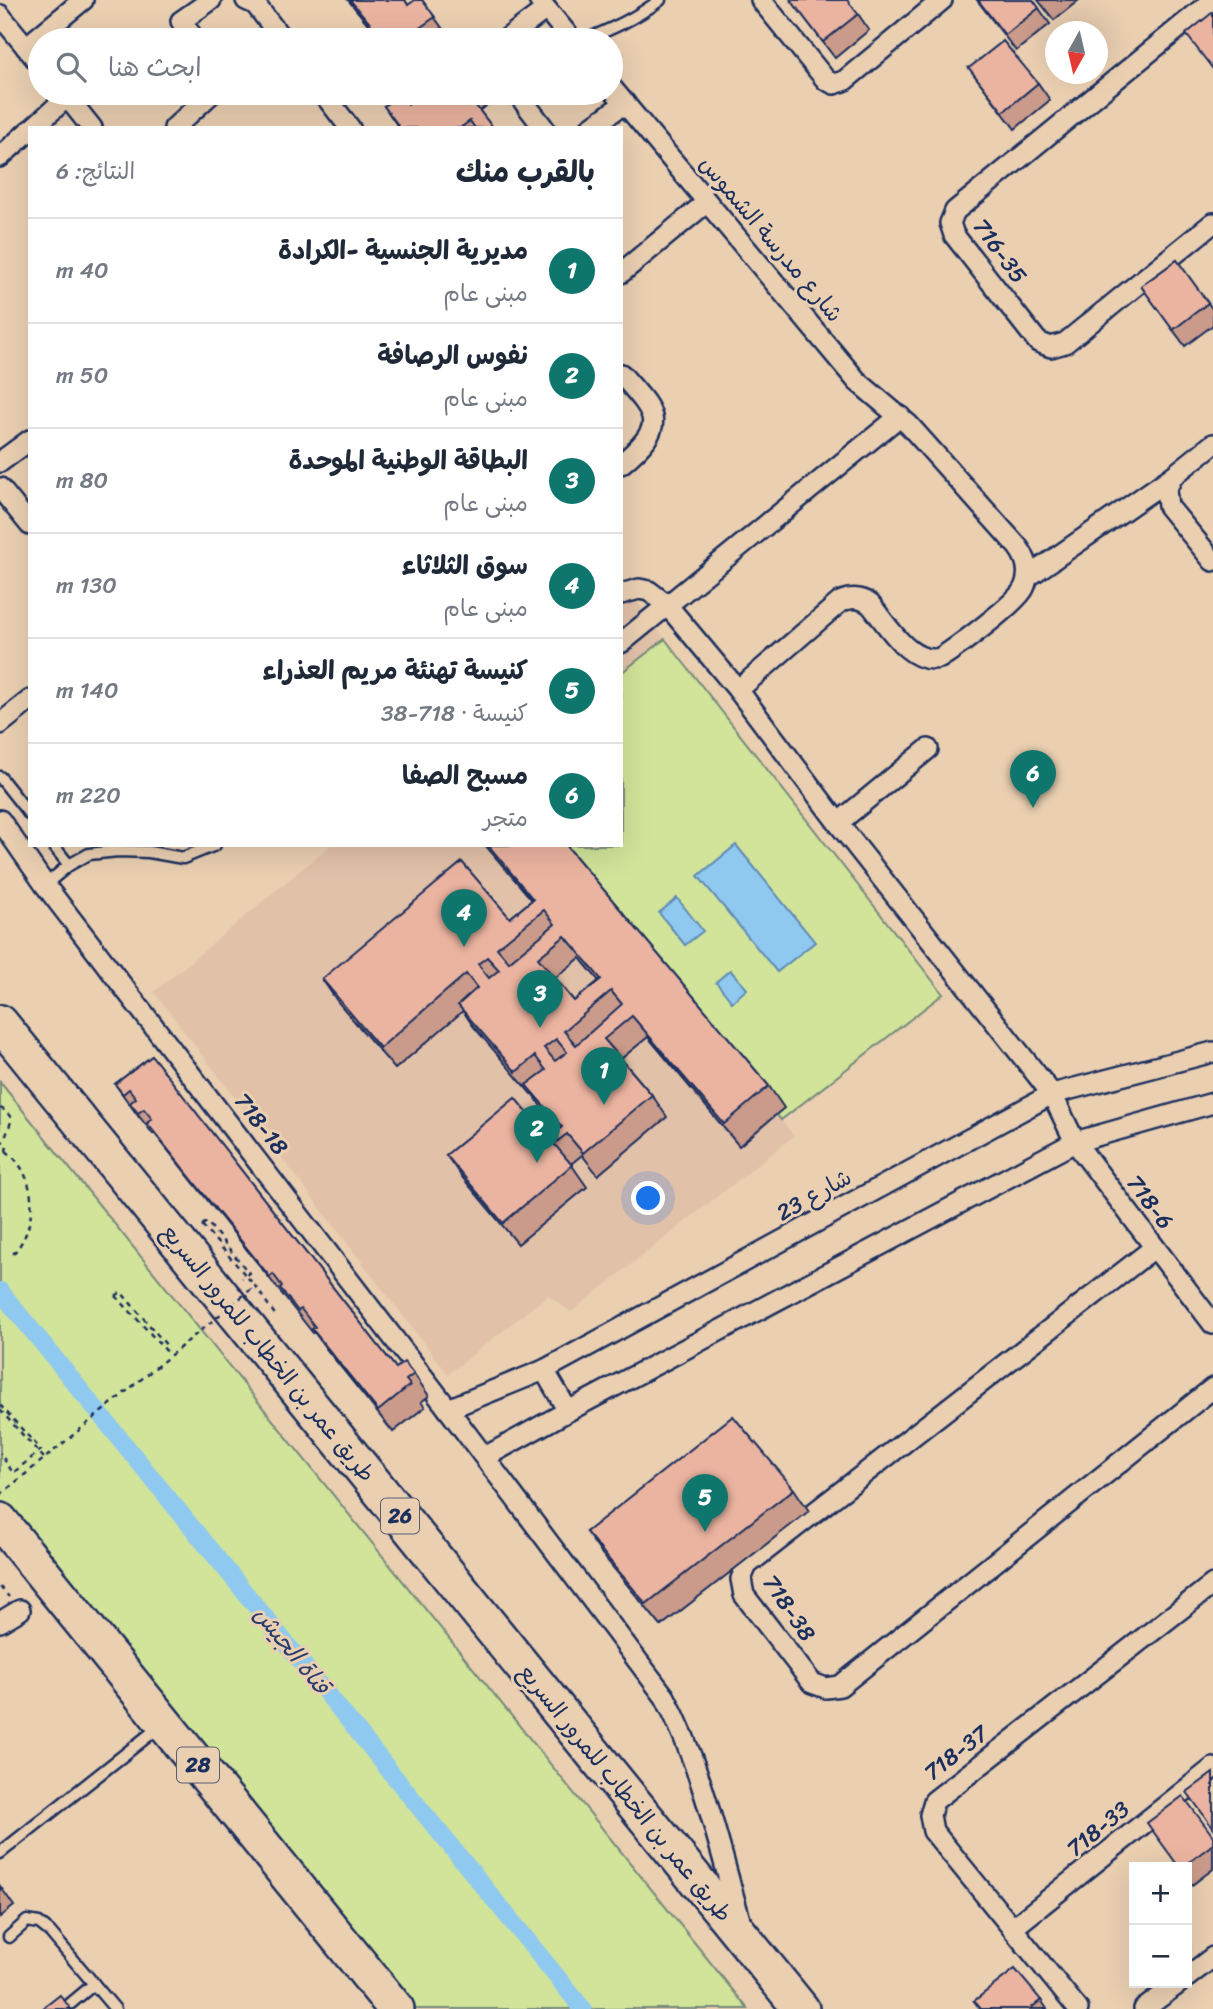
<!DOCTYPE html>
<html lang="ar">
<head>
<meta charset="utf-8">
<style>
	body { margin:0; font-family:Sriracha,"Playpen Sans Arabic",sans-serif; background:#f6f6f7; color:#1f2937; direction:rtl }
	.controls { position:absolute; right:21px; bottom:21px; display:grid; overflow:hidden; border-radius:0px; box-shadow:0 7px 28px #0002 }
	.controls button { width:63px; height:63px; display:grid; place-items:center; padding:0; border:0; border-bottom:2px solid #e0e1e3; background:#fff; color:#1f2937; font:35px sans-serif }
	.compass { position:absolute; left:1045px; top:21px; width:63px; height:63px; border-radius:50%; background:#fff; box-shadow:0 7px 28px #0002; rotate:188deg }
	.you { position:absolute; left:649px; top:1199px; width:24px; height:24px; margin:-18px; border:5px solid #fff; border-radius:50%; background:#1a73e8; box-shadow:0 0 0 10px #1a73e833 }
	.badge { display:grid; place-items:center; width:46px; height:46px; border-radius:50%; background:#0f766e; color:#fff; font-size:23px; font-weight:700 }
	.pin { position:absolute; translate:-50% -58px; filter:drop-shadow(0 2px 4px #0008) }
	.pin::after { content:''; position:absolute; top:37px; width:24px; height:21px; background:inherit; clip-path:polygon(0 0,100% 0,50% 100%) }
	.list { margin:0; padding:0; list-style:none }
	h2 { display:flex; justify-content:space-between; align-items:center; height:91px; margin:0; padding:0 28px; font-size:30px }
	h2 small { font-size:23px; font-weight:400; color:#747a83 }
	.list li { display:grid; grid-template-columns:46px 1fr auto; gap:21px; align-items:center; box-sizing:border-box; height:105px; padding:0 28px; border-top:2px solid #e0e1e3 }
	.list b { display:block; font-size:26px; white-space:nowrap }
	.list p { margin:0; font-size:23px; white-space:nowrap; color:#747a83 }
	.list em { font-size:23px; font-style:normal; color:#747a83 }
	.icon { flex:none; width:38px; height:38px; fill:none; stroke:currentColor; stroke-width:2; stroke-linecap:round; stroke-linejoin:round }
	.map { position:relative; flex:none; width:1213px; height:2009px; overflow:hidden; direction:ltr }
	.search { position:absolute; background:#fff; box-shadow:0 7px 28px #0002; left:28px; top:28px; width:595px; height:77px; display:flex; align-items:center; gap:18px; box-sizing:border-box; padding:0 24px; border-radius:38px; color:#747a83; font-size:26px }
	.panel { position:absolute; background:#fff; box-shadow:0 7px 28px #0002; left:28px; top:126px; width:595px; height:721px; border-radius:0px; direction:rtl }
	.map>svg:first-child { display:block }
</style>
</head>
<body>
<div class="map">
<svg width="1213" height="2009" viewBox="0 0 1213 2009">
	<rect width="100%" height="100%" fill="#eacfb1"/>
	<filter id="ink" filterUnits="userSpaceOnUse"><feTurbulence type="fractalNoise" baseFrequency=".0143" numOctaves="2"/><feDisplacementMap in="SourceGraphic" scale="14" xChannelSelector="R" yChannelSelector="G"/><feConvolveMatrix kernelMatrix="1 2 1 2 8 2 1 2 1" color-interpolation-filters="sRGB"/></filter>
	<g filter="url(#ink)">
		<g fill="#e2c1a9">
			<polygon points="632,595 665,639 621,673 621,604"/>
			<polygon points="331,845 560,845 794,1136 571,1312 548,1295 448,1374 154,992"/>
		</g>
		<g fill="#d1e499" stroke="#768a7c" stroke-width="2">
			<polygon points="665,639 943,994 781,1120 560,845 621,845 621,673"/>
			<polygon points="0,1082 748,2009 407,2009 0,1508"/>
		</g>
		<g fill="#90c9ef" stroke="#618bb5" stroke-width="2">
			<polygon points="736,845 815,942 777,972 698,876"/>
			<polygon points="677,898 703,931 685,945 659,913"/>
			<polygon points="730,970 747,989 732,1002 716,982"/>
		</g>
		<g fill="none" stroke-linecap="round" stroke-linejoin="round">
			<polyline stroke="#90c9ef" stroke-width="18" points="0,1291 583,2009"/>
			<g stroke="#1b2f5e" stroke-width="15">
				<g id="lane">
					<path d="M584,40C612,29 636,18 660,0"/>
					<polyline points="0,777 30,815"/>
					<polyline points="53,845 69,865"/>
					<polyline points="45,885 69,865 89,854 118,851 149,852 183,858 215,845"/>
					<polyline points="0,1853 158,1728"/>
					<polyline points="9,1937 27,1921 39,1923 50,1932 115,2009"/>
					<polyline points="64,2009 94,1984"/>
				</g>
			</g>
			<g stroke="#1b2f5e" stroke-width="24">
				<g id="street">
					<polyline points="246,0 255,4 283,40"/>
					<polyline points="539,0 572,40"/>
					<polyline points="761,0 826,80 834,84 844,81 942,0"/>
					<polyline points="1213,0 955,211 950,223 954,235 1038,342 1051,347 1065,343 1213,223"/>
					<polyline points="0,15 40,64"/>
					<polyline points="195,40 181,21 211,0"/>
					<polyline points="505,40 546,9"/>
					<polyline points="26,47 83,0"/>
					<path d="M611,87L857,381L909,425L1018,547C1027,559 1031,573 1024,588C1017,603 956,648 940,658C910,666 887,624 870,604C860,597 851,597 840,602L738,690"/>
					<polyline points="64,93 92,128"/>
					<polyline points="323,93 350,128"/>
					<polyline points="517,93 544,128"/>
					<polyline points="33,128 67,97"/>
					<polyline points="174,128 212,93"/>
					<polyline points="590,128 625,103"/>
					<polyline points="0,157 30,130"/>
					<polyline points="621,273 707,202"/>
					<path d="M621,374C657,415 669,424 621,464"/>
					<polyline points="1213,444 1173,476 1166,490 1168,506 1213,561"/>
					<polyline points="0,462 30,440"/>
					<polyline points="0,488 30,525"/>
					<polyline points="1028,577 1173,476"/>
					<polyline points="621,594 639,589 649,591 667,605 738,690 838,823 1052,1094 1075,1142 1213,1324"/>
					<polyline points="621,643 900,416"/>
					<polyline points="0,724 30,700"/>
					<path d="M0,820L45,885L448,1409L665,1697C702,1767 719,1847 741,1923"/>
					<polyline points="838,823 928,749"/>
					<polyline points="1154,1248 747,1565 741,1579 744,1595 812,1683 826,1688 840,1686 1213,1388"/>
					<polyline points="544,1370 568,1411"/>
					<polyline points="448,1409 544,1370 1052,1094 1213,1052"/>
					<polyline points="485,1457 568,1411 1075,1142 1213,1103"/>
					<polyline points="0,1622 20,1610"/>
					<polyline points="1014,1927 1213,1768"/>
					<polyline points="1187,1977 1213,1957"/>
					<polyline points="1078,2009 933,1831 930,1815 934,1801 1213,1584"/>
					<polyline points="1144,2009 1179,1983"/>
				</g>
			</g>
			<g stroke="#1b2f5e" stroke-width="40">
				<g id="highway">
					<polyline points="0,1023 801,2009"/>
					<polyline points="0,1521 396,2009"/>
				</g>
			</g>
			<g stroke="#1b2f5e" stroke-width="2.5" stroke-dasharray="5 5" stroke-linecap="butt">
				<polyline points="0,1108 6,1111 12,1119 4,1141"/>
				<polyline points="0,1139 7,1146 6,1151 0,1155"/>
				<path d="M6,1151C38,1175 39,1226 13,1254"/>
				<polyline points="202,1225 207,1222 249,1273 242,1278"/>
				<polyline points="116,1296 170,1355"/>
				<polyline points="116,1296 121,1292 168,1347"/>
				<polyline points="0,1405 41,1450 13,1473 0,1453"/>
				<polyline points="0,1587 9,1597"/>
			</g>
			<use href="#lane" stroke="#eacfb1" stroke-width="10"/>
			<use href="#street" stroke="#eacfb1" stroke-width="19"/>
			<use href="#highway" stroke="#eacfb1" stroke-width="35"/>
			<g stroke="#1b2f5e" stroke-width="2.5" stroke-dasharray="5 5" stroke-linecap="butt">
				<polyline points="202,1225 255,1286 276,1316"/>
				<polyline points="0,1410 44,1458"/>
				<polyline points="0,1495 255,1286"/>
			</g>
		</g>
		<g fill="#ca9b8a" stroke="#1b2f5e" stroke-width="2" fill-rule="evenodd">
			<polygon points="348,0 405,0 408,5 422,0 450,39 448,40 381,40"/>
			<polygon points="791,0 858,14 869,30 835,58"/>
			<polygon points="977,0 1033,0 1050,24 1016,51"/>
			<polygon points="1038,0 1079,0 1054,20"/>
			<polygon points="969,68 1038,83 1050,100 1015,129"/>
			<polygon points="423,93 476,93 486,106 480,111 493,128 399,128 384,106 408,104"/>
			<polygon points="1177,260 1213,310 1213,325 1185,346 1141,286"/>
			<path d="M485,845H566L769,1086L784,1108L739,1146L648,1037L621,1059L652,1095L667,1117L598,1175L582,1155L571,1164L587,1187L518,1244L461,1176L446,1155L531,1117L542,1108L532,1093L531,1094L473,1026L463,1011L395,1069L337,1001L322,979L510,918L532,900ZM580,958L599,981L574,1001L555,978Z"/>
			<polygon points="152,1056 396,1368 414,1374 429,1396 421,1402 425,1407 393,1432 327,1350 314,1332 313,1333 154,1133 153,1134 138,1115 138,1116 115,1084"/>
			<polygon points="794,1489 809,1511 661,1626 601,1553 586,1532"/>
			<polygon points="1213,1836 1213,1869 1192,1885 1187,1878 1187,1867 1179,1867"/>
			<polygon points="0,1886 14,1906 0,1917"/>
			<polygon points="1041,2000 1047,2009 980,2009 974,2001"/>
		</g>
		<g fill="#ebb4a0" stroke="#1b2f5e" stroke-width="2" fill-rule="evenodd">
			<polygon points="350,0 405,0 408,5 415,0 422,0 435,17 414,32 420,40 384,40"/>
			<polygon points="791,0 847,0 858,14 823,42"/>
			<polygon points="978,0 1033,0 1039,8 1005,35"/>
			<polygon points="1213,12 1213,69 1186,34"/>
			<polygon points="1003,41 1038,83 1003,112 969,68"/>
			<polygon points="423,93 459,93 455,96 461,103 469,97 493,128 475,128 470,121 460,128 400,128 384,106 400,94 408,104"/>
			<polygon points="1177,260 1208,303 1173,330 1141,286"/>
			<path d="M488,845H566L769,1086L724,1124L632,1016L604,1039L652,1095L583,1153L567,1134L554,1144L572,1165L503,1223L446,1155L515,1098L531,1117L544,1106L526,1085L546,1070L535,1056L516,1072L458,1005L477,988L466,974L380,1048L322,979L462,862L510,918L533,899ZM544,910L555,924L509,962L497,948ZM565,936L601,979L574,1001L538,958ZM487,957L499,970L489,978L478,964ZM611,991L622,1004L576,1045L564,1031ZM556,1039L567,1052L555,1061L544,1048ZM549,1112L562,1127L549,1139L536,1123Z"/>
			<polygon points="152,1056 396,1368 404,1362 414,1374 406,1380 410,1385 378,1411 312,1329 315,1327 301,1309 298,1311 280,1288 282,1286 273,1274 270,1277 147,1123 152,1119 144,1109 138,1113 130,1103 136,1098 129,1089 123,1094 115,1084"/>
			<polygon points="733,1416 794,1489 646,1604 586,1532"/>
			<polygon points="1213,1773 1213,1828 1187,1792"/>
			<polygon points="1183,1796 1213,1836 1213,1844 1183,1867 1179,1867 1147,1823"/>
			<polygon points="1015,1969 1041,2000 1030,2009 981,2009 974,2001"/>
			<polygon points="60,1995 71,2009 42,2009"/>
		</g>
	</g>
	<g text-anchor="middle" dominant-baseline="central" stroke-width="6" stroke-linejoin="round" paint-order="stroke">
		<g fill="#eacfb1" stroke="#595f77" stroke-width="2">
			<rect x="381" y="1498.5" width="38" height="35" rx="5"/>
			<rect x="177" y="1747.5" width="42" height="35" rx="5"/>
		</g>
		<g font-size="21" font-weight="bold" fill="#1b2f5e">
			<text x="400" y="1516">26</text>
			<text x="198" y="1765">28</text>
		</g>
		<g font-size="23" fill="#1b2f5e" stroke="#eacfb1">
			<text transform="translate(771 239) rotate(50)">شارع مدرسة الشموس</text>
			<text transform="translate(1000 251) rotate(54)">716-35</text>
			<text transform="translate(261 1124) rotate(52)">718-18</text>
			<text transform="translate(814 1195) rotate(-29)">شارع 23</text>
			<text transform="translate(1150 1202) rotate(53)">718-6</text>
			<text transform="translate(268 1353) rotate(51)">طريق عمر بن الخطاب للمرور السريع</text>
			<text transform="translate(789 1608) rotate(56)">718-38</text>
			<text transform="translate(956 1753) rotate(-38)">718-37</text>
			<text transform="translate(625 1793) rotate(51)">طريق عمر بن الخطاب للمرور السريع</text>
			<text transform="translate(1098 1829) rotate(-39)">718-33</text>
		</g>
		<g font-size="24" font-style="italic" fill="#273e6c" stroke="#eacfb1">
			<text transform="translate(292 1650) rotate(51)">قناة الجيش</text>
		</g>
	</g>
</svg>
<div class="controls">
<button>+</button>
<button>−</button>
</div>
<svg class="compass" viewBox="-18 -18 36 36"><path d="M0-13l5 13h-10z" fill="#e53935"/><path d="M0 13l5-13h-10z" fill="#747a83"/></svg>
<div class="you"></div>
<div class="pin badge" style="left:604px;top:1105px">1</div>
<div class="pin badge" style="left:537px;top:1163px">2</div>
<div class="pin badge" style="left:540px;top:1028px">3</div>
<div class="pin badge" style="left:464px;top:947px">4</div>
<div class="pin badge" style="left:705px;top:1532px">5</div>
<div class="pin badge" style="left:1033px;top:808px">6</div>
<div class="search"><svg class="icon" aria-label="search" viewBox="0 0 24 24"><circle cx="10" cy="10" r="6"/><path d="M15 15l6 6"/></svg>ابحث هنا</div>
<section class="panel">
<h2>بالقرب منك<small>النتائج: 6</small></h2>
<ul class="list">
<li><span class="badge">1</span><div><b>مديرية الجنسية -الكرادة</b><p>مبنى عام</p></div><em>40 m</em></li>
<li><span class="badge">2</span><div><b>نفوس الرصافة</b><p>مبنى عام</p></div><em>50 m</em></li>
<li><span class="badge">3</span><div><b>البطاقة الوطنية الموحدة</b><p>مبنى عام</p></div><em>80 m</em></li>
<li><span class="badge">4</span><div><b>سوق الثلاثاء</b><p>مبنى عام</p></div><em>130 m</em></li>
<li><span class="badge">5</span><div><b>كنيسة تهنئة مريم العذراء</b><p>كنيسة · 718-38</p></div><em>140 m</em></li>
<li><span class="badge">6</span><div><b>مسبح الصفا</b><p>متجر</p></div><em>220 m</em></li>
</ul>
</section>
</div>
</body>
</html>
